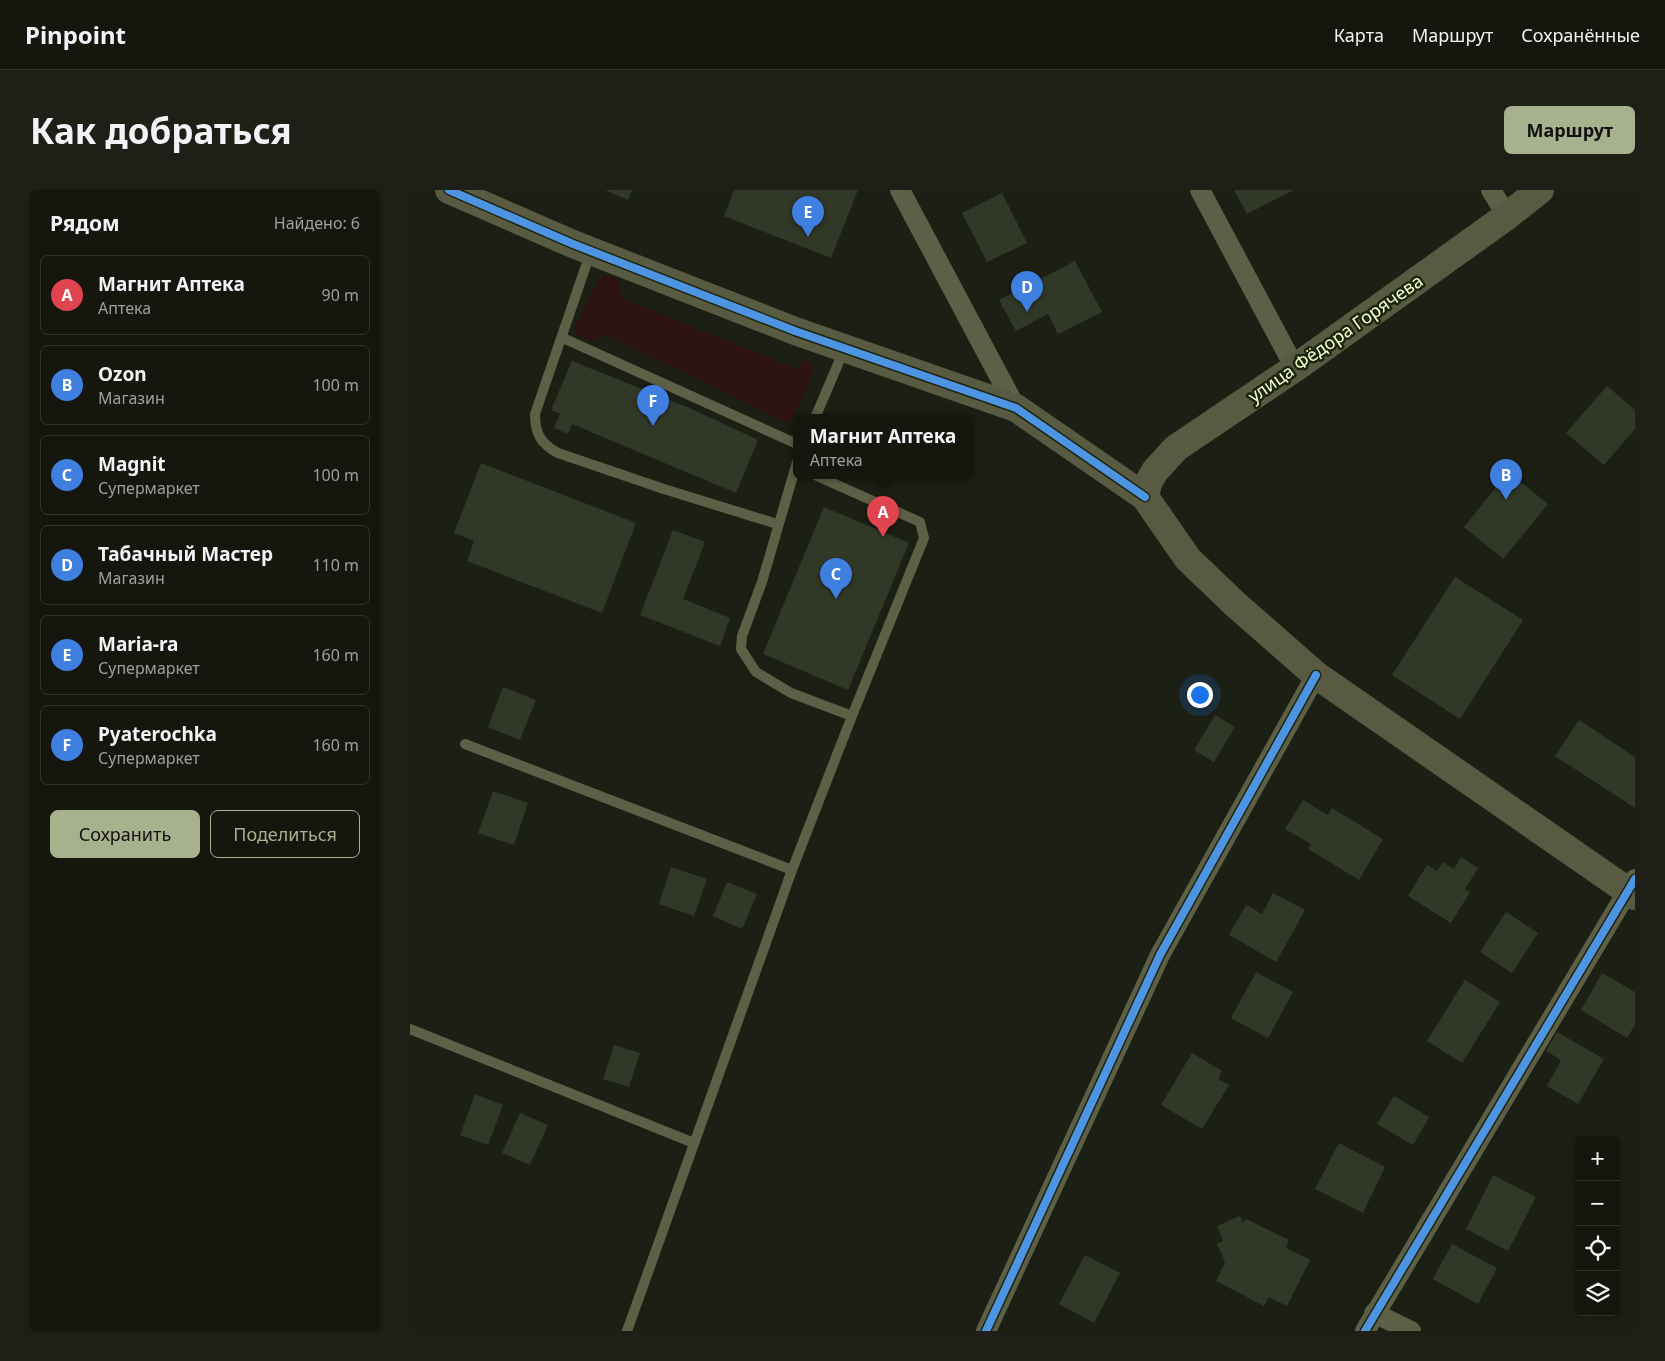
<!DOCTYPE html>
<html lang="ru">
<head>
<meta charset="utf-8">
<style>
	body { margin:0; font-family:"Noto Sans",sans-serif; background:#1e2017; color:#f1f3f6 }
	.controls { position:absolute; right:15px; bottom:15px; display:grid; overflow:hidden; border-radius:8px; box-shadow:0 1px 4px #0004 }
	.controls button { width:45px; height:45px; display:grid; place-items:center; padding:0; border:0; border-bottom:1px solid #34362e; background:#15170e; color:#f1f3f6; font:25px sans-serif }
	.you { position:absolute; left:789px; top:504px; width:18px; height:18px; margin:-12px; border:4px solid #fff; border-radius:50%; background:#1a73e8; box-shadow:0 0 0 8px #1a73e833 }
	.badge { display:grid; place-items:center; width:32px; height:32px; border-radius:50%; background:#a8b18e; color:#fff; font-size:16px; font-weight:700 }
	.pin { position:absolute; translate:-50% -41px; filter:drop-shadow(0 1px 2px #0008) }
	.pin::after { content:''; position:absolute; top:26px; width:18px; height:15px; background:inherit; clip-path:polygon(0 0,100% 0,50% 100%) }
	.popup { position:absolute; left:383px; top:224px; width:180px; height:65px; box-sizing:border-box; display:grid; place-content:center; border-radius:8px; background:#15170e; filter:drop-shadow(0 1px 4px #0005); font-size:16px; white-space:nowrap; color:#9d9f9e }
	.popup b { font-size:19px; color:#f1f3f6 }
	.popup::after { content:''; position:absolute; left:50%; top:100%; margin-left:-10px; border:10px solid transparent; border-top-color:#15170e }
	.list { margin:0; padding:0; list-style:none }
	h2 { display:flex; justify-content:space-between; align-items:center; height:65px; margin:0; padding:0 20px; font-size:21px }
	h2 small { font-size:16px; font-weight:400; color:#9d9f9e }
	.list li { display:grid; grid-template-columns:32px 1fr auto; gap:15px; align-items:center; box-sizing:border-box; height:80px; margin:0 10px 10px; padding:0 10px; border:1px solid #34362e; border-radius:8px }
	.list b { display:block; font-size:19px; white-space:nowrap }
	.list p { margin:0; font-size:16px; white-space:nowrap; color:#9d9f9e }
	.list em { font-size:16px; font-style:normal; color:#9d9f9e }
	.actions { display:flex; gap:10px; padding:15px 20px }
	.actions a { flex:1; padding:11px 0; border:1px solid #a8b18e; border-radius:8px; text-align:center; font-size:18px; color:#a8b18e }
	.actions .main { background:#a8b18e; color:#111 }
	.icon { flex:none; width:28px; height:28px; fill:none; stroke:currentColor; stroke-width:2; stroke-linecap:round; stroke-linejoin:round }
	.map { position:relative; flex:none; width:1225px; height:1141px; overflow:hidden; border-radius:8px }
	header { display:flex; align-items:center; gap:30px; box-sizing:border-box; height:70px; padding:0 25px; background:#15170e; border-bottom:1px solid #34362e }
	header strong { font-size:24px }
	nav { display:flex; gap:28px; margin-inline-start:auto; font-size:18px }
	.intro { display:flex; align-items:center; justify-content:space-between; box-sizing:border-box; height:120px; padding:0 30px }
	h1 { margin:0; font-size:35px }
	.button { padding:12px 22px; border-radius:8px; background:#a8b18e; color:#111; font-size:18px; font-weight:700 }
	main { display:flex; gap:30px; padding:0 30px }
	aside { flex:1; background:#15170e; border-radius:8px; box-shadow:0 1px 4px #0004 }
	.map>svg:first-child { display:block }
</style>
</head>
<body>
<header>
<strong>Pinpoint</strong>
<nav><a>Карта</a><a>Маршрут</a><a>Сохранённые</a></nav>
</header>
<div class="intro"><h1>Как добраться</h1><a class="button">Маршрут</a></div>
<main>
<aside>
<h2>Рядом<small>Найдено: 6</small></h2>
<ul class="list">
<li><span class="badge" style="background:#e0444e">A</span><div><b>Магнит Аптека</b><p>Аптека</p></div><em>90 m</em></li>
<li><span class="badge" style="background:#3f7fe0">B</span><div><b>Ozon</b><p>Магазин</p></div><em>100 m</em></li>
<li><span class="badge" style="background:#3f7fe0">C</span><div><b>Magnit</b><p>Супермаркет</p></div><em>100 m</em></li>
<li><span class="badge" style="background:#3f7fe0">D</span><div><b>Табачный Мастер</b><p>Магазин</p></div><em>110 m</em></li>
<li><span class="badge" style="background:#3f7fe0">E</span><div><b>Maria-ra</b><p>Супермаркет</p></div><em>160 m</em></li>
<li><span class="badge" style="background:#3f7fe0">F</span><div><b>Pyaterochka</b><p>Супермаркет</p></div><em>160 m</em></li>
</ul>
<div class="actions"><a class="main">Сохранить</a><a>Поделиться</a></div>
</aside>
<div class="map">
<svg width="1225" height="1141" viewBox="0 0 1225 1141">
	<rect width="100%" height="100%" fill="#1c1f13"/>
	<polygon fill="#2d1410" points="196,86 206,89 211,97 209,107 387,179 395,170 402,174 403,184 380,234 194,144 183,151 166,146 164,138 188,90"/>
	<g fill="#323827">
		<polygon points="195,0 222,0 218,10"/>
		<polygon points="324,0 448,0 421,68 314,26"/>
		<polygon points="824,0 884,0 837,24"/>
		<polygon points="592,3 617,53 577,72 552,23"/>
		<polygon points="665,71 692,122 648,144 638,124 606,141 589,110"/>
		<polygon points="162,171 284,220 348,250 326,303 162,234 158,244 144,238 150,224 141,220"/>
		<polygon points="1197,196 1225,220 1225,239 1194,275 1156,243"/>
		<polygon points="71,273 226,333 192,423 57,371 64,351 44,343"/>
		<polygon points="1098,282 1138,314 1093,369 1054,337"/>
		<polygon points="414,317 499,353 438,500 353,464"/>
		<polygon points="263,340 295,352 273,409 320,428 310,456 230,425"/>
		<polygon points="1045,387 1113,430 1050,529 982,485"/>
		<polygon points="93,497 126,510 110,550 78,537"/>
		<polygon points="805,525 825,537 804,572 784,560"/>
		<polygon points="1169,530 1225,567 1225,618 1145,566"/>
		<polygon points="83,601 118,613 104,655 68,643"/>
		<polygon points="893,610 918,625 922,618 973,649 949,690 898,659 901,654 875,639"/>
		<polygon points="1051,667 1068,678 1055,699 1060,702 1041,733 998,706 1017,675 1027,681 1033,672 1044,679"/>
		<polygon points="261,677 297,689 284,726 249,714"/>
		<polygon points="317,692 347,704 332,739 303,726"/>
		<polygon points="863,703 895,720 866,772 819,745 836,715 852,724"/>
		<polygon points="1096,722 1128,743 1102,783 1070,762"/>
		<polygon points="846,782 883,802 858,848 821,828"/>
		<polygon points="1192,783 1225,802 1225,835 1217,848 1171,820"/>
		<polygon points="1055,790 1090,812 1052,873 1017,851"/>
		<polygon points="1147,842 1194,869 1168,914 1137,896 1151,870 1136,861"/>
		<polygon points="204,855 230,863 219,897 193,889"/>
		<polygon points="782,863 812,881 808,889 819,895 792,939 751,915"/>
		<polygon points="65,904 93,915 78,955 50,945"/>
		<polygon points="984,906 1019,927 1003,955 967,934"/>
		<polygon points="110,923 138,935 120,975 92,963"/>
		<polygon points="929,953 975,977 953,1023 905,999"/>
		<polygon points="1083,985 1126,1007 1098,1061 1056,1039"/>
		<polygon points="830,1026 833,1033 836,1029 879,1050 876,1058 900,1070 877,1116 859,1107 854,1116 806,1091 815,1072 807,1054 813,1051 807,1036"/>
		<polygon points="1042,1054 1087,1078 1068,1114 1023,1089"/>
		<polygon points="675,1065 710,1083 684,1133 649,1114"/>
	</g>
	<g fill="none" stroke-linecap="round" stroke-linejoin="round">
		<g stroke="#5d6047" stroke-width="10">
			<path d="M181,61L125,224C125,244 131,254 148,263L254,299L367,334"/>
			<polyline points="153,148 387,254"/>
			<polyline points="405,228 434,160"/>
			<polyline points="387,272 352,392 332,446 331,459 346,482 381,503 442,526 514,348 510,332 407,286"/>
			<polyline points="55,554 382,680 217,1141"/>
			<polyline points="382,680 442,526"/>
			<polyline points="0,839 284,953"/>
		</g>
		<g stroke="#5d6047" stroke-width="20">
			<polyline points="490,0 606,218"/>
			<polyline points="790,0 885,178"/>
			<polyline points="1081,0 1097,26"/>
			<polyline points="964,1123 1001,1141"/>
			<polyline points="576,1141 750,765 906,485"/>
			<polyline points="955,1141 1225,689"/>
		</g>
		<g stroke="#585b42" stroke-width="28">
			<polyline points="39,0 163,54 385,141 606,218 735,307 778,369 825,414 906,485 1225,706"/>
			<polyline points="735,307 738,293 745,281 766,258 885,178 1097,26 1130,0"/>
		</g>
		<g stroke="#1e250d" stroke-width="11">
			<g id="cycleway">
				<polyline points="39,0 163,54 385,141 606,218 735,307"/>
				<polyline points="576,1141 750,765 906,485"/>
				<polyline points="955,1141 1225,689"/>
			</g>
		</g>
		<use href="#cycleway" stroke="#4d94e3" stroke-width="8"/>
	</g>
	<g text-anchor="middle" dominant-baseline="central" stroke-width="5" stroke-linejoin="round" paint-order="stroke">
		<g font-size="18" fill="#f4ffd1" stroke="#1e250d">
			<text transform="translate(925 148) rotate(-35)">улица Фёдора Горячева</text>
		</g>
	</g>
</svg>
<div class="controls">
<button>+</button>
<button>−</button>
<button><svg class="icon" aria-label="locate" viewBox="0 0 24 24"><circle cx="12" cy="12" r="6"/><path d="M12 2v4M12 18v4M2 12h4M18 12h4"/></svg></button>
<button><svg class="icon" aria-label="layers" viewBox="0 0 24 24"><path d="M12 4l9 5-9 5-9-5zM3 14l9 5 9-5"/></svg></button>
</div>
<div class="you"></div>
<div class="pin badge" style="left:473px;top:347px;background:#e0444e">A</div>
<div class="popup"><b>Магнит Аптека</b>Аптека</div>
<div class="pin badge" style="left:1096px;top:310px;background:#3f7fe0">B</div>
<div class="pin badge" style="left:426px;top:409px;background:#3f7fe0">C</div>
<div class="pin badge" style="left:617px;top:122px;background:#3f7fe0">D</div>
<div class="pin badge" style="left:398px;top:47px;background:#3f7fe0">E</div>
<div class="pin badge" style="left:243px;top:236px;background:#3f7fe0">F</div>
</div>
</main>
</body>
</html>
